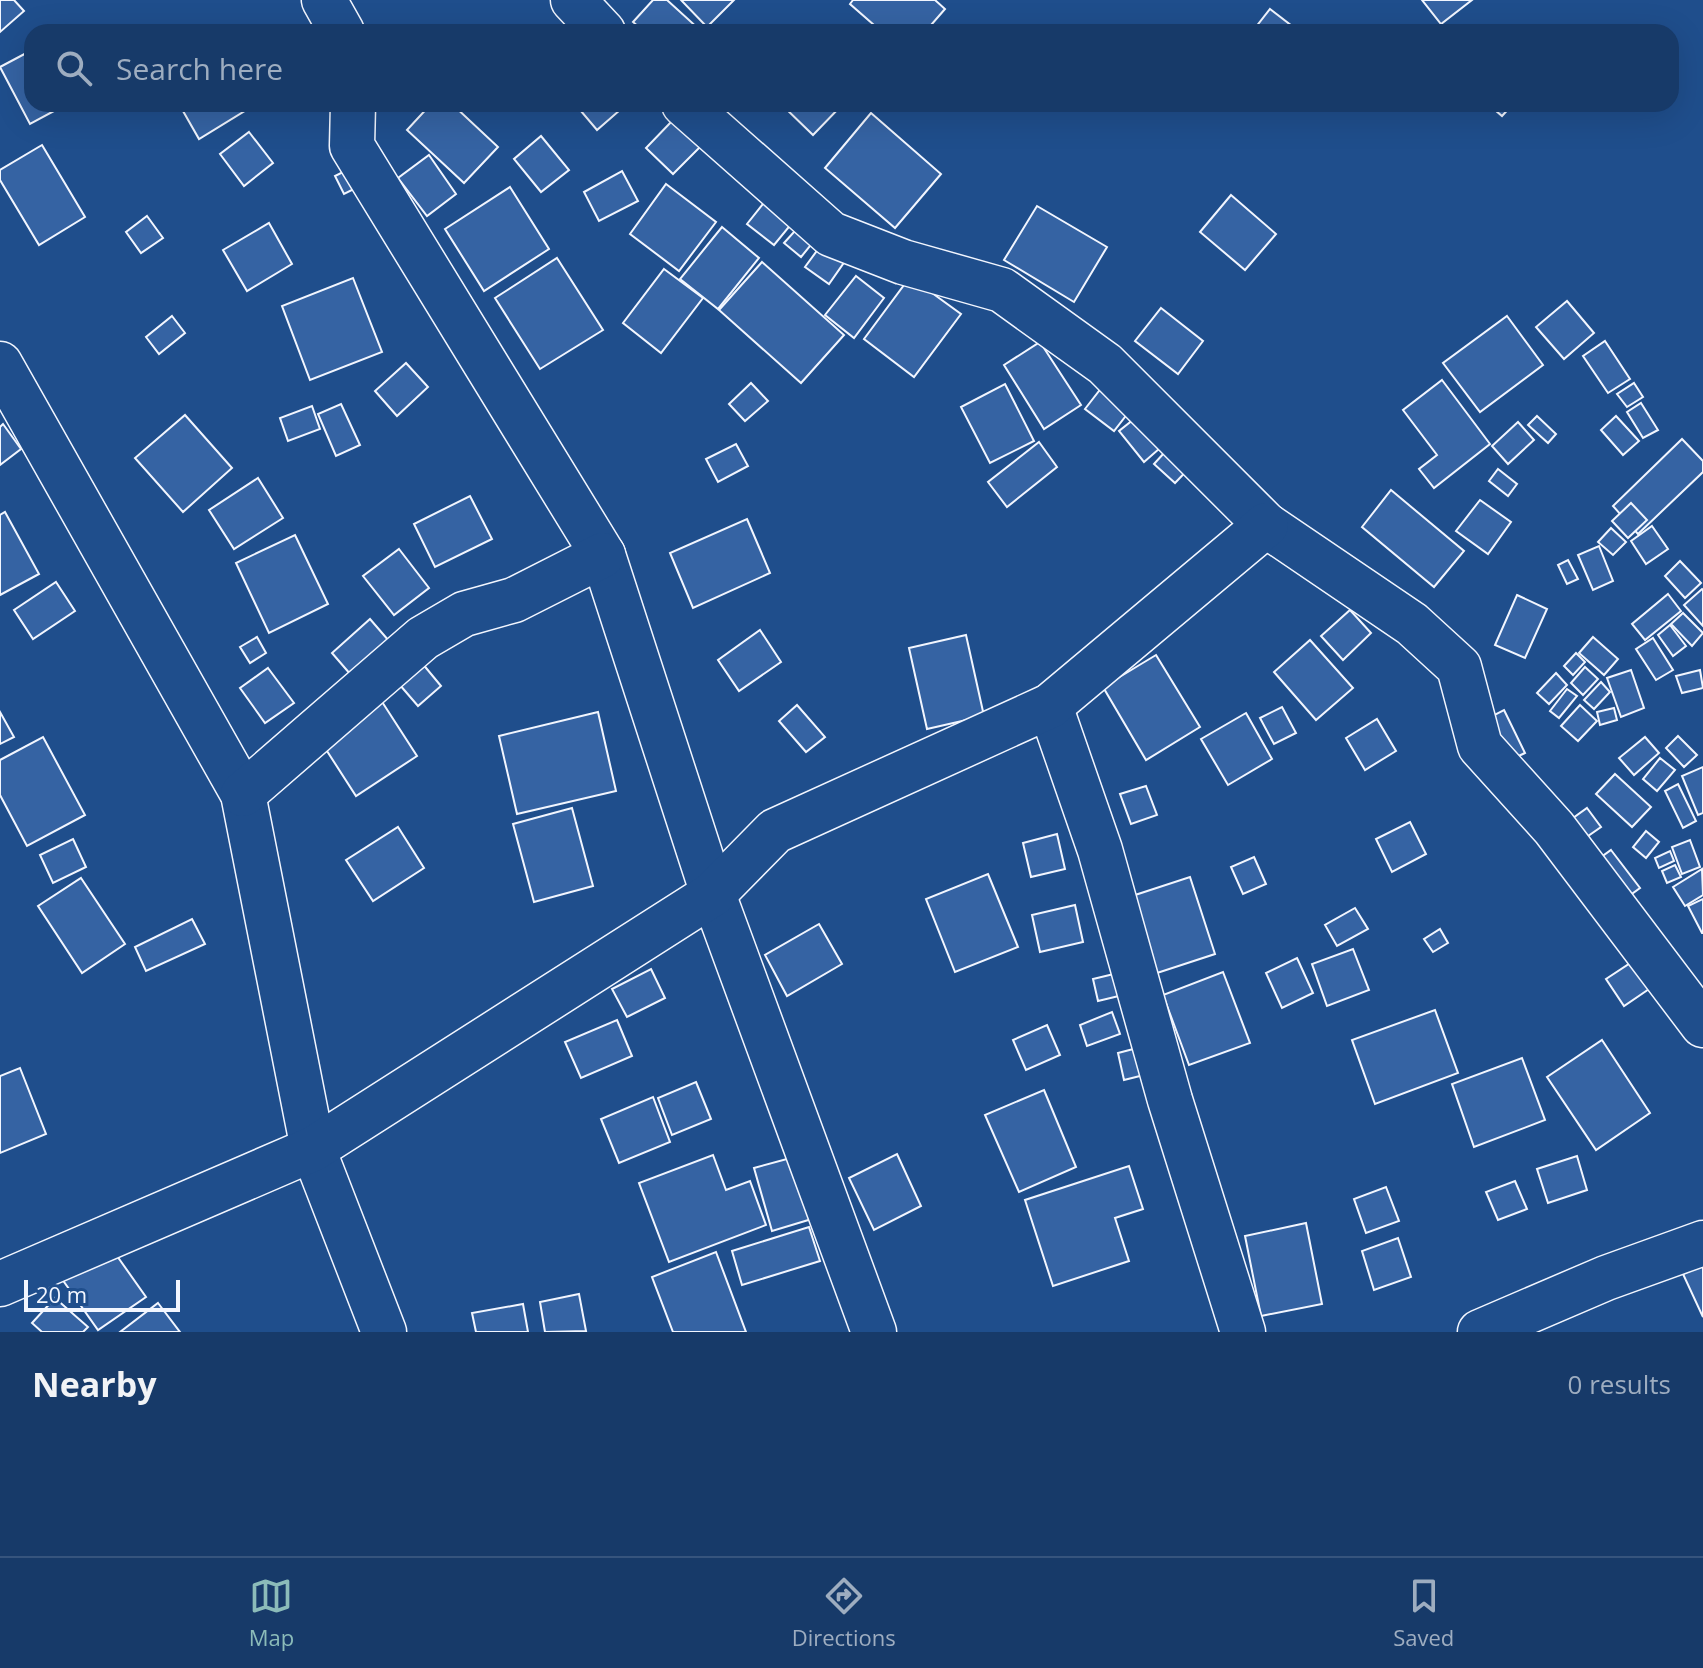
<!DOCTYPE html>
<html lang="en">
<head>
<meta charset="utf-8">
<style>
	body { margin:0; font-family:"Open Sans",sans-serif; background:#20416f; color:#f1f3f6 }
	.scale { position:absolute; left:24px; bottom:20px; width:156px; box-sizing:border-box; padding-left:8px; border:4px solid #f2f6ff; border-top:0; font-size:22px; line-height:28px; white-space:nowrap; color:#f2f6ff; -webkit-text-stroke:6px #1f4e8c; paint-order:stroke }
	.list { margin:0; padding:0; list-style:none }
	h2 { display:flex; justify-content:space-between; align-items:center; height:104px; margin:0; padding:0 32px; font-size:34px }
	h2 small { font-size:26px; font-weight:400; color:#9eadc0 }
	.icon { flex:none; width:44px; height:44px; fill:none; stroke:currentColor; stroke-width:2; stroke-linecap:round; stroke-linejoin:round }
	.map { position:relative; flex:none; width:1703px; height:1332px; overflow:hidden }
	.search { position:absolute; background:#173a69; box-shadow:0 8px 32px #0002; left:24px; right:24px; top:24px; height:88px; display:flex; align-items:center; gap:20px; box-sizing:border-box; padding:0 28px; border-radius:24px; color:#9eadc0; font-size:30px }
	.sheet { height:224px; background:#173a69 }
	nav { display:flex; justify-content:space-around; align-items:center; box-sizing:border-box; height:112px; border-top:2px solid #36547d; background:#173a69; font-size:22px; color:#9eadc0 }
	nav a { display:grid; justify-items:center; gap:4px }
	nav .on { color:#8bbbb9 }
	.map>svg:first-child { display:block }
</style>
</head>
<body>
<div class="map">
<svg width="1703" height="1332" viewBox="0 0 1703 1332">
	<rect width="100%" height="100%" fill="#1f4e8c"/>
	<g fill="#3563a3" stroke="#f2f6ff" stroke-width="2">
		<polygon points="0,0 14,0 24,11 0,32"/>
		<polygon points="653,0 667,0 700,30 645,32 633,22"/>
		<polygon points="681,0 734,0 707,27"/>
		<polygon points="853,0 935,0 945,9 925,32 882,32 850,4"/>
		<polygon points="1422,0 1472,0 1441,24"/>
		<polygon points="1270,9 1292,26 1287,32 1252,32"/>
		<polygon points="32,50 32,104 67,104 30,124 0,67"/>
		<polygon points="179,104 256,104 199,139"/>
		<polygon points="431,104 452,104 498,147 464,183 407,130"/>
		<polygon points="575,104 614,104 620,110 597,130"/>
		<polygon points="781,104 843,104 813,135"/>
		<polygon points="1488,104 1513,104 1502,116"/>
		<polygon points="871,113 941,174 895,228 825,168"/>
		<polygon points="673,120 700,147 673,174 646,148"/>
		<polygon points="249,132 273,163 244,186 220,154"/>
		<polygon points="541,136 569,170 541,192 514,159"/>
		<polygon points="42,145 85,217 39,245 0,180 0,170"/>
		<polygon points="429,155 456,194 427,216 398,178"/>
		<polygon points="353,167 362,185 344,194 335,176"/>
		<polygon points="622,171 638,201 599,221 584,192"/>
		<polygon points="666,184 716,222 679,271 630,234"/>
		<polygon points="510,187 549,249 484,291 445,229"/>
		<polygon points="1231,195 1276,234 1245,270 1200,232"/>
		<polygon points="766,200 793,222 774,245 747,224"/>
		<polygon points="1037,206 1107,247 1074,302 1004,260"/>
		<polygon points="147,216 163,238 141,253 126,232"/>
		<polygon points="803,222 819,235 801,257 784,243"/>
		<polygon points="269,223 292,264 247,291 223,250"/>
		<polygon points="722,227 759,258 718,309 680,279"/>
		<polygon points="827,237 850,254 829,284 805,267"/>
		<polygon points="557,258 603,330 540,369 495,298"/>
		<polygon points="762,262 844,335 801,383 719,310"/>
		<polygon points="664,269 703,298 661,353 623,323"/>
		<polygon points="856,276 884,298 854,338 825,315"/>
		<polygon points="910,277 961,314 914,377 864,339"/>
		<polygon points="353,278 382,352 310,380 282,306"/>
		<polygon points="1567,301 1594,333 1564,359 1536,327"/>
		<polygon points="1161,308 1203,341 1178,374 1135,341"/>
		<polygon points="172,316 185,333 159,354 146,337"/>
		<polygon points="1507,316 1543,365 1480,412 1443,363"/>
		<polygon points="1605,341 1630,379 1608,393 1583,356"/>
		<polygon points="1040,342 1081,405 1044,429 1004,365"/>
		<polygon points="406,363 428,387 397,416 375,391"/>
		<polygon points="1442,380 1490,444 1434,488 1419,469 1437,455 1403,410"/>
		<polygon points="1106,382 1135,404 1114,431 1085,409"/>
		<polygon points="751,383 768,401 745,421 729,404"/>
		<polygon points="1634,383 1643,397 1627,407 1617,394"/>
		<polygon points="1005,384 1034,441 990,463 961,407"/>
		<polygon points="1641,403 1658,430 1643,438 1627,412"/>
		<polygon points="341,404 360,445 336,456 318,414"/>
		<polygon points="312,406 320,429 288,441 280,418"/>
		<polygon points="1143,412 1167,442 1144,462 1119,431"/>
		<polygon points="185,415 232,468 183,512 135,458"/>
		<polygon points="1537,416 1556,434 1548,443 1528,425"/>
		<polygon points="1616,416 1639,441 1623,455 1601,430"/>
		<polygon points="1518,422 1534,440 1508,464 1492,446"/>
		<polygon points="3,424 21,449 0,465 0,427"/>
		<polygon points="1682,439 1703,461 1703,472 1638,534 1613,506"/>
		<polygon points="1175,441 1196,461 1175,483 1154,464"/>
		<polygon points="1039,442 1057,467 1007,507 988,482"/>
		<polygon points="736,444 748,466 718,482 706,459"/>
		<polygon points="1498,469 1517,484 1508,496 1489,481"/>
		<polygon points="258,478 283,518 234,549 209,510"/>
		<polygon points="1391,490 1464,551 1434,587 1362,527"/>
		<polygon points="470,496 492,539 435,567 414,524"/>
		<polygon points="1480,500 1511,522 1488,554 1456,531"/>
		<polygon points="1631,503 1647,520 1628,538 1612,521"/>
		<polygon points="5,512 39,574 0,595 0,515"/>
		<polygon points="747,519 770,573 693,608 670,553"/>
		<polygon points="1652,526 1668,549 1646,564 1631,541"/>
		<polygon points="1611,528 1626,542 1613,555 1598,542"/>
		<polygon points="295,535 328,604 269,633 236,563"/>
		<polygon points="1599,546 1613,581 1593,590 1578,555"/>
		<polygon points="399,549 429,588 394,615 363,576"/>
		<polygon points="1568,560 1578,579 1567,584 1558,565"/>
		<polygon points="1680,561 1701,583 1685,598 1665,576"/>
		<polygon points="56,582 75,611 33,639 14,610"/>
		<polygon points="1702,589 1703,590 1703,626 1684,605"/>
		<polygon points="1668,594 1681,611 1645,640 1632,624"/>
		<polygon points="1517,595 1547,609 1525,658 1495,645"/>
		<polygon points="1350,610 1371,633 1343,660 1321,636"/>
		<polygon points="1683,613 1703,633 1692,646 1671,624"/>
		<polygon points="370,619 389,641 351,675 332,653"/>
		<polygon points="1670,625 1686,646 1673,656 1658,635"/>
		<polygon points="760,630 781,662 739,691 718,660"/>
		<polygon points="966,635 984,716 927,729 909,648"/>
		<polygon points="257,637 266,653 250,663 240,647"/>
		<polygon points="1593,637 1618,659 1604,675 1579,653"/>
		<polygon points="1653,638 1673,670 1656,680 1636,649"/>
		<polygon points="1310,640 1353,688 1316,720 1274,672"/>
		<polygon points="1576,653 1585,662 1573,675 1564,666"/>
		<polygon points="1156,655 1200,727 1146,760 1103,687"/>
		<polygon points="417,657 441,686 418,706 393,677"/>
		<polygon points="1585,667 1598,679 1583,695 1571,683"/>
		<polygon points="268,668 294,703 265,723 240,688"/>
		<polygon points="1631,670 1644,708 1621,717 1607,678"/>
		<polygon points="1700,670 1703,688 1682,693 1676,676"/>
		<polygon points="1556,673 1567,685 1549,704 1537,693"/>
		<polygon points="1601,682 1610,692 1594,709 1584,700"/>
		<polygon points="1567,689 1577,696 1559,718 1550,711"/>
		<polygon points="377,694 417,756 356,796 316,734"/>
		<polygon points="797,705 825,737 806,752 779,721"/>
		<polygon points="1580,705 1597,721 1578,741 1561,726"/>
		<polygon points="1282,707 1296,733 1274,744 1260,718"/>
		<polygon points="1614,708 1617,720 1600,725 1597,712"/>
		<polygon points="1504,710 1525,753 1497,766 1461,732"/>
		<polygon points="0,712 14,737 0,744"/>
		<polygon points="598,712 616,791 517,814 499,736"/>
		<polygon points="1246,713 1272,759 1228,785 1201,739"/>
		<polygon points="1377,719 1396,751 1365,770 1346,738"/>
		<polygon points="1678,736 1697,755 1684,767 1666,748"/>
		<polygon points="43,737 85,815 27,846 0,795 0,760"/>
		<polygon points="1645,737 1659,753 1634,775 1619,758"/>
		<polygon points="1660,758 1675,770 1657,791 1643,779"/>
		<polygon points="1703,767 1703,813 1698,815 1682,776"/>
		<polygon points="1615,774 1651,807 1632,827 1596,794"/>
		<polygon points="1678,784 1696,821 1683,828 1665,791"/>
		<polygon points="1146,786 1157,815 1131,824 1120,794"/>
		<polygon points="572,808 593,886 534,902 513,824"/>
		<polygon points="1587,808 1601,827 1575,845 1562,826"/>
		<polygon points="1410,822 1426,854 1392,872 1376,839"/>
		<polygon points="398,827 424,868 373,901 346,860"/>
		<polygon points="1646,831 1659,842 1646,858 1633,847"/>
		<polygon points="1057,834 1065,869 1031,877 1023,843"/>
		<polygon points="73,839 86,867 53,883 40,855"/>
		<polygon points="1690,840 1700,867 1682,874 1672,847"/>
		<polygon points="1611,850 1640,888 1615,906 1586,868"/>
		<polygon points="1670,851 1674,861 1659,868 1655,858"/>
		<polygon points="1254,857 1266,884 1243,894 1231,867"/>
		<polygon points="1675,865 1681,877 1667,883 1662,871"/>
		<polygon points="1702,869 1703,895 1685,906 1673,887"/>
		<polygon points="988,874 1018,947 955,972 926,899"/>
		<polygon points="1190,877 1215,954 1151,975 1126,898"/>
		<polygon points="81,878 125,944 82,973 38,906"/>
		<polygon points="1703,899 1703,933 1702,933 1688,906"/>
		<polygon points="1075,905 1083,942 1040,952 1032,915"/>
		<polygon points="1355,908 1368,929 1337,946 1325,925"/>
		<polygon points="192,919 205,944 146,971 135,947"/>
		<polygon points="819,924 842,964 787,996 765,955"/>
		<polygon points="1440,929 1448,943 1433,952 1424,939"/>
		<polygon points="1353,949 1369,990 1327,1006 1312,964"/>
		<polygon points="1297,958 1313,993 1282,1008 1266,973"/>
		<polygon points="1635,960 1652,987 1624,1006 1606,979"/>
		<polygon points="651,969 665,998 627,1017 612,989"/>
		<polygon points="1223,972 1250,1043 1189,1065 1163,995"/>
		<polygon points="1118,973 1123,995 1098,1001 1093,979"/>
		<polygon points="1435,1010 1458,1073 1375,1104 1352,1040"/>
		<polygon points="1112,1012 1120,1034 1087,1046 1080,1025"/>
		<polygon points="617,1020 632,1056 581,1078 565,1042"/>
		<polygon points="1047,1025 1060,1055 1026,1070 1013,1040"/>
		<polygon points="1602,1040 1650,1113 1596,1150 1547,1077"/>
		<polygon points="1141,1047 1148,1074 1124,1080 1118,1053"/>
		<polygon points="1522,1058 1545,1120 1474,1147 1452,1084"/>
		<polygon points="20,1068 46,1134 0,1153 0,1076"/>
		<polygon points="696,1082 711,1119 672,1135 658,1098"/>
		<polygon points="1044,1090 1076,1167 1019,1192 985,1115"/>
		<polygon points="653,1097 670,1142 619,1163 601,1119"/>
		<polygon points="897,1154 921,1206 874,1230 849,1178"/>
		<polygon points="713,1155 726,1190 750,1181 766,1225 669,1262 639,1183"/>
		<polygon points="798,1156 815,1218 772,1231 754,1168"/>
		<polygon points="1577,1156 1587,1190 1548,1203 1537,1169"/>
		<polygon points="1129,1166 1143,1209 1115,1218 1129,1261 1053,1286 1025,1200"/>
		<polygon points="1515,1181 1527,1209 1498,1220 1486,1192"/>
		<polygon points="1386,1187 1399,1221 1366,1233 1354,1199"/>
		<polygon points="1306,1223 1322,1304 1261,1316 1245,1236"/>
		<polygon points="809,1227 820,1261 742,1285 732,1251"/>
		<polygon points="1398,1238 1411,1277 1374,1290 1362,1251"/>
		<polygon points="110,1246 146,1297 98,1330 62,1279"/>
		<polygon points="716,1252 746,1332 673,1332 652,1277"/>
		<polygon points="1703,1265 1703,1317 1683,1274"/>
		<polygon points="579,1294 586,1331 545,1332 540,1302"/>
		<polygon points="55,1298 88,1327 83,1332 42,1332 32,1323"/>
		<polygon points="158,1303 180,1332 120,1332"/>
		<polygon points="523,1304 528,1332 476,1332 472,1313"/>
	</g>
	<g fill="none" stroke-linecap="round" stroke-linejoin="round">
		<g stroke="#f2f6ff" stroke-width="47">
			<g id="street">
				<polyline points="324,0 342,32"/>
				<polyline points="573,0 603,32"/>
				<polyline points="353,104 352,146 603,555 713,894 874,1332"/>
				<polyline points="684,104 831,234 903,262 1002,290 1105,364 1266,525 1412,624 1459,667 1480,746 1554,828 1703,1025"/>
				<polyline points="0,364 243,794 313,1149 384,1332"/>
				<polyline points="1050,706 1100,850 1170,1100 1243,1332"/>
				<polyline points="243,794 423,638 464,614 514,600 603,555"/>
				<polyline points="0,1284 313,1149 713,894 775,831 1050,706 1266,525"/>
				<polyline points="1480,1332 1606,1278 1703,1243"/>
			</g>
		</g>
		<use href="#street" stroke="#1f4e8c" stroke-width="44"/>
	</g>
</svg>
<div class="scale">20 m</div>
<div class="search"><svg class="icon" aria-label="search" viewBox="0 0 24 24"><circle cx="10" cy="10" r="6"/><path d="M15 15l6 6"/></svg>Search here</div>
</div>
<section class="sheet">
<h2>Nearby<small>0 results</small></h2>
<ul class="list">
</ul>
</section>
<nav>
<a class="on"><svg class="icon" aria-label="map" viewBox="0 0 24 24"><path d="M3 6l6-2 6 2 6-2v14l-6 2-6-2-6 2zM9 4v14M15 6v14"/></svg>Map</a>
<a><svg class="icon" aria-label="directions" viewBox="0 0 24 24"><path d="M12 3l9 9-9 9-9-9zM9 14v-3h6M13 9l2 2-2 2"/></svg>Directions</a>
<a><svg class="icon" aria-label="saved" viewBox="0 0 24 24"><path d="M7 4h10v16l-5-4-5 4z"/></svg>Saved</a>
</nav>
</body>
</html>
